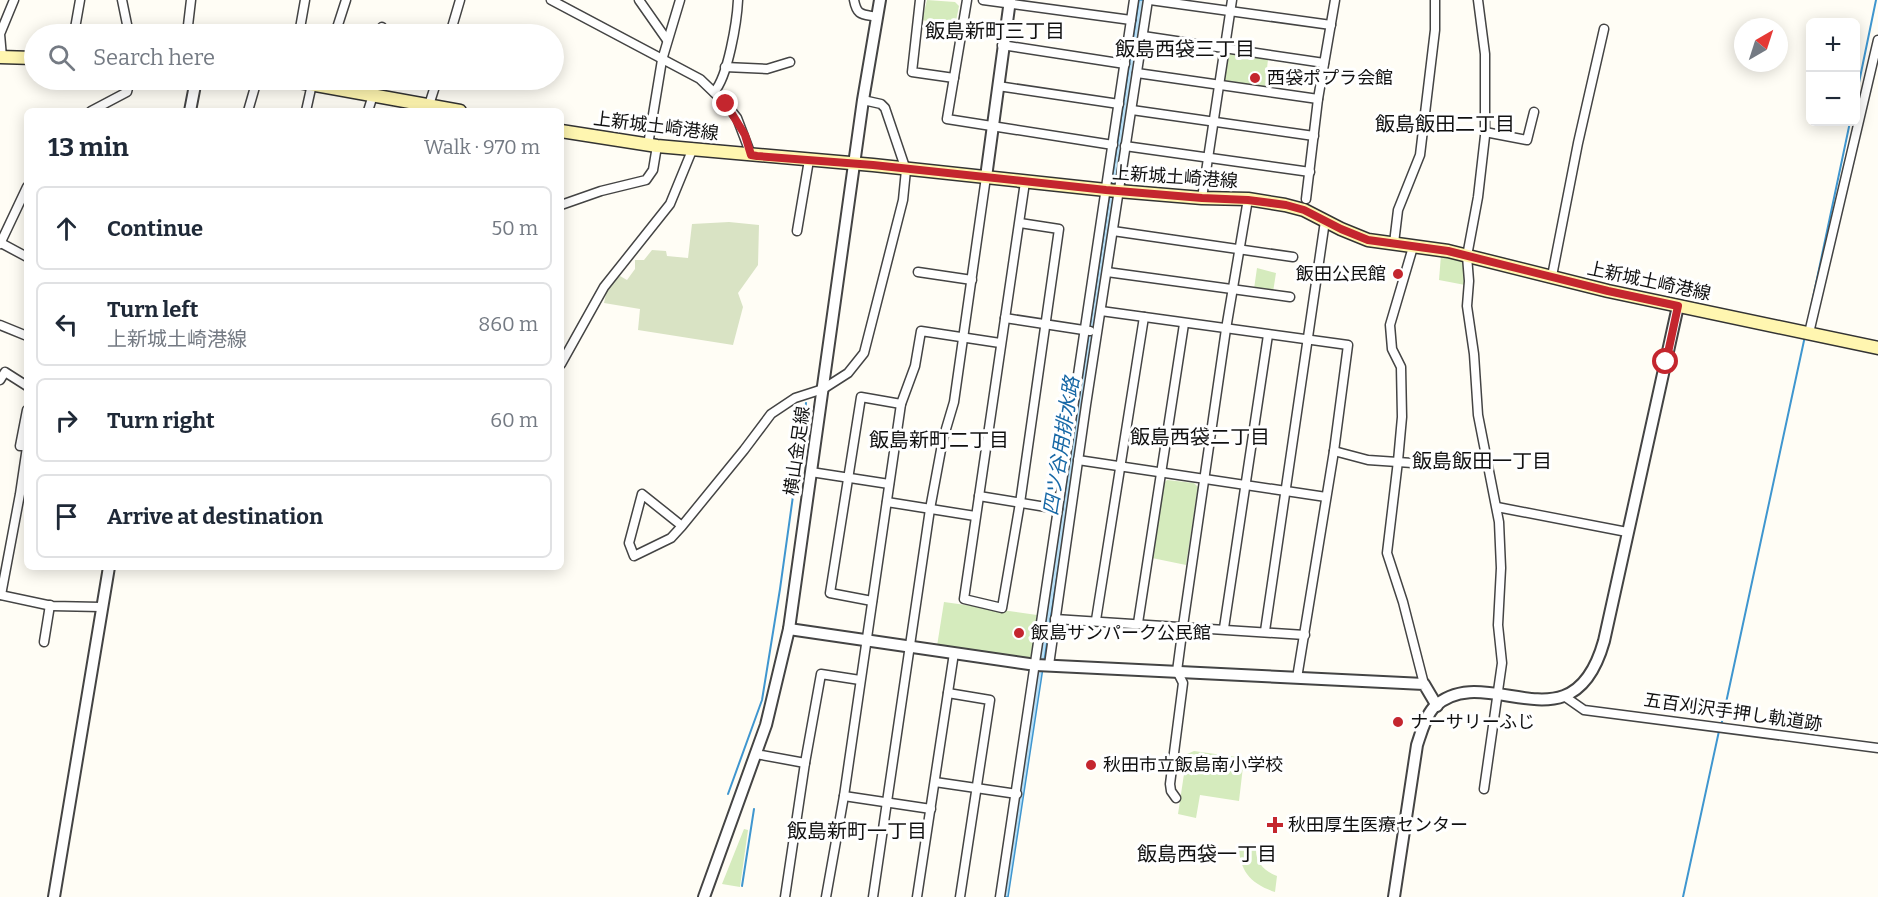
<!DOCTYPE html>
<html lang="en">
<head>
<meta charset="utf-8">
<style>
	body { margin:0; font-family:Bitter,"Noto Sans JP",serif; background:#f6f6f7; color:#1f2937 }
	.controls { position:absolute; right:18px; top:18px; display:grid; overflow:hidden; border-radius:9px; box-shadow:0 3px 15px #0003 }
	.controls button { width:54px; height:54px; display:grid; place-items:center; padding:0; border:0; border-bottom:2px solid #e0e1e3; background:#fff; color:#1f2937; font:30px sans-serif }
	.compass { position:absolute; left:1734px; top:18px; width:54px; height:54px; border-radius:50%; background:#fff; box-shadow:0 3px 15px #0003; rotate:39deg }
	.stop { position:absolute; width:18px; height:18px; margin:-14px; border:4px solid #c4262e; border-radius:50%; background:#fff }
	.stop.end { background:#c4262e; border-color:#fff; box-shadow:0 2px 6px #0008 }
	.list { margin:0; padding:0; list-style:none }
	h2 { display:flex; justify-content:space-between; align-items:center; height:78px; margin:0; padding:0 24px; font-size:26px }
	h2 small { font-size:20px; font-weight:400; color:#747a83 }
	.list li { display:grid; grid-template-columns:39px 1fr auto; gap:18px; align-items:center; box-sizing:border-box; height:84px; margin:0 12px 12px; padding:0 12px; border:2px solid #e0e1e3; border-radius:9px }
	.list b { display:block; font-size:22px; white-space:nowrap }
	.list p { margin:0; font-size:20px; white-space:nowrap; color:#747a83 }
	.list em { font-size:20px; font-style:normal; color:#747a83 }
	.icon { flex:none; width:33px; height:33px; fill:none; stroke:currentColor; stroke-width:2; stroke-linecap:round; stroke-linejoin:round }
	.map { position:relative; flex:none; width:1878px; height:897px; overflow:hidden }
	.search { position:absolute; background:#fff; box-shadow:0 3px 15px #0003; left:24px; top:24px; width:540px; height:66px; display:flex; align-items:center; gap:15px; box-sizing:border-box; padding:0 21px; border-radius:33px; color:#747a83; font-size:22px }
	.panel { position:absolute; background:#fff; box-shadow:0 3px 15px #0003; left:24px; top:108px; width:540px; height:462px; border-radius:9px }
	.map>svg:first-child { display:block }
</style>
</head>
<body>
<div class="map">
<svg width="1878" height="897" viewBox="0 0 1878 897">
	<rect width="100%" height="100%" fill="#fffdf5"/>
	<g fill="#d5ebbd">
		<polygon points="927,0 955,2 959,6 955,26 922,20"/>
		<polygon points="1230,53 1268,59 1265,88 1226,83 1223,80 1228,56"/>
		<polygon points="1441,255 1464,260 1465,285 1439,280"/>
		<polygon points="1257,268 1276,273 1273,292 1254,289"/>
		<polygon points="1167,480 1194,483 1198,487 1186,565 1152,558 1164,483"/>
		<polygon points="944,602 1037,615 1032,653 1029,660 937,646"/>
		<polygon points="1194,751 1244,758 1239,801 1200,795 1196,818 1178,814 1187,754"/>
		<polygon points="744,829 748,830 740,887 722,884"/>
		<path d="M1239,845L1256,848C1255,862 1264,871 1277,876L1275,892C1251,884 1239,871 1239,845Z"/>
	</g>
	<polygon fill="#d9e3c4" points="729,222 759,225 758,265 738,293 743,307 733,345 638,330 640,309 604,303 607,289 620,276 627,280 635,269 635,260 644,260 652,250 666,251 667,256 688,258 692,224"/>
	<polygon fill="#b9e0f7" stroke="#3f96cf" stroke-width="1.5" points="1139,0 1145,0 1008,897 1004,897"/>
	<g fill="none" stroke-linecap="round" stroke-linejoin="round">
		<g stroke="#3f96cf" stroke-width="2">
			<polyline points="1856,97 1876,0"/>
			<polyline points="1810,312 1850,122"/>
			<polyline points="1721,726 1805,336"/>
			<polyline points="728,794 762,700 780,589 806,403"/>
			<polyline points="742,886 754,809"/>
			<polyline points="1683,897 1719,731"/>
		</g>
		<g stroke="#444" stroke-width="11">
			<g id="minor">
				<polyline points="122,0 129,34"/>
				<polyline points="551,0 700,79 726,104 737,118 751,155"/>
				<polyline points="639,0 667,40"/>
				<path d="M854,0C857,16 862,14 877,17"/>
				<polyline points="920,0 912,72 954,78"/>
				<polyline points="967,0 947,119 1113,145"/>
				<polyline points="983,0 1131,20"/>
				<polyline points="1150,0 1331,25"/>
				<polyline points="1478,0 1485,54 1485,136 1478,197 1467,256 1469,281 1467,306 1474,354 1478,415 1499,522 1501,568 1498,625 1502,663 1484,789"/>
				<polyline points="74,34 80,0"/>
				<polyline points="187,34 191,0"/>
				<polyline points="299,34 305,0"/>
				<polyline points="335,34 346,0"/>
				<polyline points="380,34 382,27"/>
				<polyline points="450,34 460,0"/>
				<polyline points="1143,36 1324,63"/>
				<polyline points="1002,45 1125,64"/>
				<polyline points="2,57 0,34 14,0"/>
				<polyline points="725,67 767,69 790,62"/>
				<polyline points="1137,73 1318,99"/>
				<polyline points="998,86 1119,104"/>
				<path d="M714,92C728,77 737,21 738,0"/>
				<polyline points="363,93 367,80"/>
				<polyline points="429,105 437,80"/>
				<polyline points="1132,110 1314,136"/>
				<polyline points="91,111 127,92 130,80"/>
				<polyline points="248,111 257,80"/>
				<polyline points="306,111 312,84"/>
				<polyline points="368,111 373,95"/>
				<polyline points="1485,132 1527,140 1534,112"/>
				<polyline points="648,145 662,60 680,0"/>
				<polyline points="1125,146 1310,172"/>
				<polyline points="1202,198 1232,0"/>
				<polyline points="1306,199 1318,99 1335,0"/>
				<polyline points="561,205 601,191 646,180 653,170 657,146"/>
				<polyline points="1020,223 1059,229 1020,503 1002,608 964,599 1025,182"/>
				<polyline points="797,231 809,160"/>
				<polyline points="1113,231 1293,257"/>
				<polyline points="1,243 27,257"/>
				<polyline points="1394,243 1398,210 1420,155 1435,30 1435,0"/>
				<polyline points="0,244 27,187"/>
				<polyline points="1413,247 1390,325 1392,349 1401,367 1402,417 1398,461 1387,553 1403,602 1424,684"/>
				<polyline points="918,272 972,280"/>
				<polyline points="1107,272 1290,297"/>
				<polyline points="1552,276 1578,143 1604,29"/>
				<polyline points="1101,311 1348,345 1334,451 1297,678"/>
				<polyline points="1005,318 1090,331"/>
				<polyline points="0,325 27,336"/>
				<polyline points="1809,333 1878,40"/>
				<polyline points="561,364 604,287 670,204 693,148"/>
				<polyline points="0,380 5,372 27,386"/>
				<polyline points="26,446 20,446 27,410"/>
				<polyline points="1334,451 1368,460 1427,464 1486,456"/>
				<polyline points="1078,460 1326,497"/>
				<polyline points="811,472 889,484"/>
				<polyline points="979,496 1058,509"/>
				<polyline points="887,502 975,516"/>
				<polyline points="1497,507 1627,532"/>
				<polyline points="682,526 642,494 629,543 634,556 671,538 682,526 744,450 771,414 795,398 823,389 848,373 864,353 903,200 906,170 885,108 881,104 863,100"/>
				<polyline points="0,595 52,606 101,607"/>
				<polyline points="1,595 20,494 27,447"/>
				<polyline points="872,601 830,593 861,397 901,404"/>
				<polyline points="1055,619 1305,635"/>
				<polyline points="1096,620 1144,317"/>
				<polyline points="1138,623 1184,324"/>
				<polyline points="1224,628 1268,335"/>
				<polyline points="1265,631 1325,221"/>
				<polyline points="44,642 50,605"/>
				<polyline points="1049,665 1086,405 1148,0"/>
				<polyline points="948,693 990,700 960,897"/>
				<polyline points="1564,696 1584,710 1878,748"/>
				<polyline points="756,754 805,763"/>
				<polyline points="935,782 1017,794"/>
				<polyline points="844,796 931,809"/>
				<polyline points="1176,798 1171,791 1170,784 1183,683 1177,671 1183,626 1226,329 1248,199"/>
				<polyline points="785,897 805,763 821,674 860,680"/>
				<polyline points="826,897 844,796 901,404 915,366 921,331 1000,343"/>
				<polyline points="873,897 930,509 943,439 954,402 986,177"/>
				<polyline points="917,897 954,653"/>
				<polyline points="1000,897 1134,0"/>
			</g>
		</g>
		<g stroke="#444" stroke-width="14">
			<g id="tertiary">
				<polyline points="190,111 196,80"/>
				<polyline points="986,177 1010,0"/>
				<polyline points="789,629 1036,665 1424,684 1437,706"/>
				<polyline points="54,897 109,567"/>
				<polyline points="704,897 766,725 789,629 863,100 880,0"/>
				<path d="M1394,897L1417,745C1421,733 1425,717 1434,707C1486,658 1572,755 1604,641L1678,306"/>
			</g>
		</g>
		<g stroke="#333" stroke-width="15">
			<g id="secondary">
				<polyline points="0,57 34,58"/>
				<polyline points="288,80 460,111"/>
				<polyline points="561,131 657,146 873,165 1106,190 1202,198 1248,199 1285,205 1304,210 1341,229 1368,240 1448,251 1608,291 1878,348"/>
			</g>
		</g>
		<use href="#minor" stroke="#fff" stroke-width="8"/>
		<use href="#tertiary" stroke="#fff" stroke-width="10"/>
		<use href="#secondary" stroke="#fff6b0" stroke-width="12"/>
	</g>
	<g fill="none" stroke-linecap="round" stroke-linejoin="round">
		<polyline stroke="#c4262e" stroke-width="8" points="726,104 745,135 751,155 757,156 873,165 1106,190 1202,198 1248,200 1286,205 1304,210 1341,229 1368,240 1448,251 1608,291 1678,306 1666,362"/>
	</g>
	<g fill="#c4262e" stroke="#fff" stroke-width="2">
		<circle cx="1255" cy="78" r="6"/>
		<circle cx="1398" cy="274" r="6"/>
		<circle cx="1019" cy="633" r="6"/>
		<circle cx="1398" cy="722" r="6"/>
		<circle cx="1091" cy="765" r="6"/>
		<path d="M1272 816h6v6h6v6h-6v6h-6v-6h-6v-6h6z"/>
	</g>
	<g text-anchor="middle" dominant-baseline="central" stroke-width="6" stroke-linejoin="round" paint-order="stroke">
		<g font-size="18" fill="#111" stroke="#fff" text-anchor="start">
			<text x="1267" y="78">西袋ポプラ会館</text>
			<text x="1386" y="274" text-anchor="end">飯田公民館</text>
			<text x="1031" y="633">飯島サンパーク公民館</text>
			<text x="1410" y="722">ナーサリーふじ</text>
			<text x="1103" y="765">秋田市立飯島南小学校</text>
			<text x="1288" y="825">秋田厚生医療センター</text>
		</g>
		<g font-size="18" fill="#111" stroke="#fff">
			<text transform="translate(656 126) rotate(7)">上新城土崎港線</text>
			<text transform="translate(1175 177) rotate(4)">上新城土崎港線</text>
			<text transform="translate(1649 281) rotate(12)">上新城土崎港線</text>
			<text transform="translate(797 451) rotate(-82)">横山金足線</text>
			<text transform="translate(1733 712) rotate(8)">五百刈沢手押し軌道跡</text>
		</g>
		<g font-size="20" fill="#111" stroke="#fff">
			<text x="995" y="31">飯島新町三丁目</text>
			<text x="1185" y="49">飯島西袋三丁目</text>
			<text x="1445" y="124">飯島飯田二丁目</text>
			<text x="1200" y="437">飯島西袋二丁目</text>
			<text x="939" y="440">飯島新町二丁目</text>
			<text x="1482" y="461">飯島飯田一丁目</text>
			<text x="857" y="831">飯島新町一丁目</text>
			<text x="1207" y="854">飯島西袋一丁目</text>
		</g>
		<g font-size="20" font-style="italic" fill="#1768a6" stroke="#fff">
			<text transform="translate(1061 446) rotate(-81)">四ツ谷用排水路</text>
		</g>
	</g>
</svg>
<div class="controls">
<button>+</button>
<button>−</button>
</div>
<svg class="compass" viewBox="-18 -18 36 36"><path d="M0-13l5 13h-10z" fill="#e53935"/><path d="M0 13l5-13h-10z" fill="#747a83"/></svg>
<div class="stop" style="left:1666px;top:362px"></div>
<div class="stop end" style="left:726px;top:104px"></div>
<div class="search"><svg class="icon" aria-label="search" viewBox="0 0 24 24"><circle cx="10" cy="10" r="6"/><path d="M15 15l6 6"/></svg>Search here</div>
<section class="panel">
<h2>13 min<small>Walk · 970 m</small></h2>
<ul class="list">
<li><svg class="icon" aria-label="ahead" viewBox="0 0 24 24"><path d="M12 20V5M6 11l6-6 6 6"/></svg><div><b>Continue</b></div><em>50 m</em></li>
<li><svg class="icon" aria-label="left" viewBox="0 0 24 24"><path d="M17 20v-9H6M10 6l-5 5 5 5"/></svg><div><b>Turn left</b><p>上新城土崎港線</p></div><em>860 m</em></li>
<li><svg class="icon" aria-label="right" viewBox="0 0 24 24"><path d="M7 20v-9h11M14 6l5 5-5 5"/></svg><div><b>Turn right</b></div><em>60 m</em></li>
<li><svg class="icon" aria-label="arrive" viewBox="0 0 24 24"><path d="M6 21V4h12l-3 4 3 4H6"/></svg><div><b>Arrive at destination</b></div></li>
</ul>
</section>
</div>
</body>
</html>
